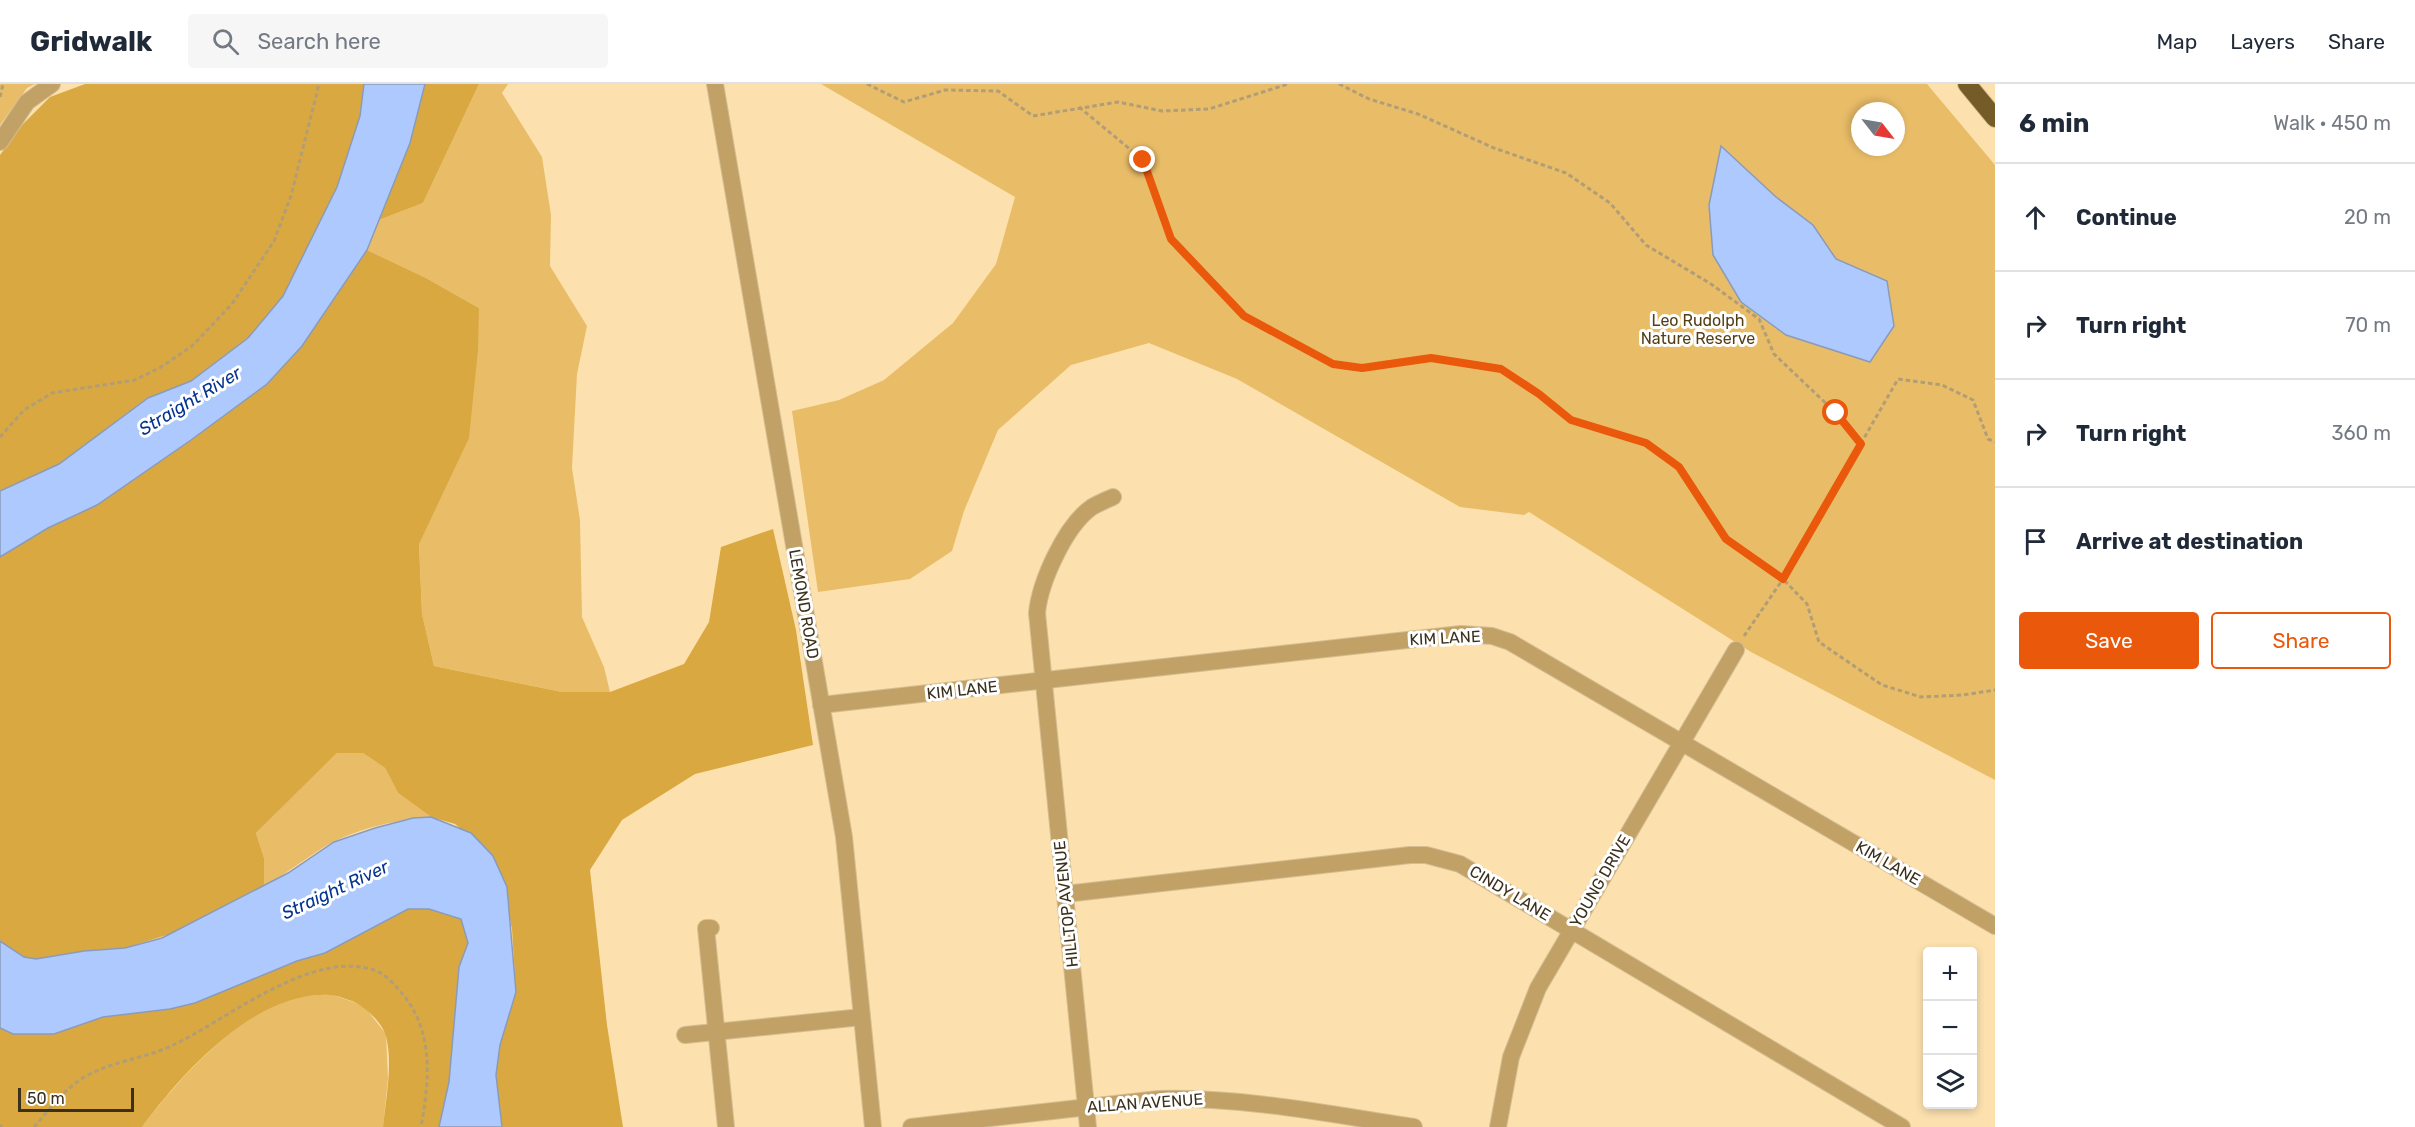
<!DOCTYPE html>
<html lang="en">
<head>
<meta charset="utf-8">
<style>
	body { margin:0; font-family:Rubik,sans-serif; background:#f6f6f7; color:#1f2937 }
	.controls { position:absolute; right:18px; bottom:18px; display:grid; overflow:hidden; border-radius:6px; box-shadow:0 3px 9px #0003 }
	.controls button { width:54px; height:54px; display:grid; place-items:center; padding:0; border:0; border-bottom:2px solid #e0e1e3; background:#fff; color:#1f2937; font:30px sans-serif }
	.compass { position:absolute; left:1851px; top:18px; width:54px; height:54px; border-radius:50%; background:#fff; box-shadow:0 3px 9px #0003; rotate:121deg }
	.scale { position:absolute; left:18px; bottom:15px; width:116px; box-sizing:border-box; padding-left:6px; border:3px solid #3a301c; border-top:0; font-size:16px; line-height:21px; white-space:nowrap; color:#3a301c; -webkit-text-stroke:4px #fff; paint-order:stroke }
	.stop { position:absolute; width:18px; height:18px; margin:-14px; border:4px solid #ea580c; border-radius:50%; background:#fff }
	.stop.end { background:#ea580c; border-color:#fff; box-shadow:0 2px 6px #0008 }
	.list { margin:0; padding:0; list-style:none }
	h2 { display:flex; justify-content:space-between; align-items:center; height:78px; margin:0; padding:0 24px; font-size:26px }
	h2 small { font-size:20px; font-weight:400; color:#747a83 }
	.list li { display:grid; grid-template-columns:39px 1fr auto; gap:18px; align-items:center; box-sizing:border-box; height:108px; padding:0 24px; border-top:2px solid #e0e1e3 }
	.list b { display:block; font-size:22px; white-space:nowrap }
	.list em { font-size:20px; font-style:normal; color:#747a83 }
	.actions { display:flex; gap:12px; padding:18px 24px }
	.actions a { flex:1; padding:14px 0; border:2px solid #ea580c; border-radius:6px; text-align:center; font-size:21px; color:#ea580c }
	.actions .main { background:#ea580c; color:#fff }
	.icon { flex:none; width:33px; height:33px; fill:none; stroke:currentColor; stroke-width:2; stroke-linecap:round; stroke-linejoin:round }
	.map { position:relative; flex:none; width:1995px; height:1043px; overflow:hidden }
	header { display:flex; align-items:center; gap:36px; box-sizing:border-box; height:84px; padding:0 30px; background:#fff; border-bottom:2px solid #e0e1e3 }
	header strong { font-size:28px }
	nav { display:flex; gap:33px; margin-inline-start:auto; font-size:21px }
	.search { width:420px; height:54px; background:#f6f6f7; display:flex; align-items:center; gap:15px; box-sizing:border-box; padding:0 21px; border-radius:6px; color:#747a83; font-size:22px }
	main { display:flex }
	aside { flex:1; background:#fff }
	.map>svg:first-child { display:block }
</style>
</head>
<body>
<header>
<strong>Gridwalk</strong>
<div class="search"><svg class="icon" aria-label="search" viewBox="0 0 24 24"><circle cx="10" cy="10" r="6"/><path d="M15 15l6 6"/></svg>Search here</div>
<nav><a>Map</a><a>Layers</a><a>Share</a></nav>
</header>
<main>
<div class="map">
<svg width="1995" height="1043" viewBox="0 0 1995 1043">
	<rect width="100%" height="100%" fill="#fce1af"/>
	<g fill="#e9bd68" fill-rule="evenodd">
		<polygon points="0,0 35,0 27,4 0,41"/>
		<polygon points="479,0 508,0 502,9 542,73 551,131 550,182 587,242 577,290 572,384 580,436 582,533 604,583 610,608 562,608 434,582 422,530 419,459 442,408 479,224 426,194 367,166 379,136 423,119"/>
		<path d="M821,0H1927L1995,81V696L1751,568L1529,428L1524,431L1460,423L1237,295L1149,259L1071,281L998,346L964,427L952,467L910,495L818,508L792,327L839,316L884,296L953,239L996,180L1015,113ZM1860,27H1896V63H1860Z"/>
		<path d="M337,669H363L385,684L398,709L431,733C400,735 360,744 331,759C308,772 288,789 264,802V774L256,749Z"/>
		<path d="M331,910L364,922L386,950L388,995L383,1043H142C176,998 241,924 299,913C310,911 321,911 331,910Z"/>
	</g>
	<g fill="#daa841">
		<polygon points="85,0 364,0 360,32 337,103 283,212 248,254 191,297 147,314 59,380 0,407 0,71 22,41 50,13"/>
		<polygon points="425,0 479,0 423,119 379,136 410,59"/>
		<polygon points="367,166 426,194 479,224 478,266 469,354 419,460 422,530 434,582 562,608 610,608 684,580 709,538 721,463 773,445 796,546 813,661 695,690 622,736 590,786 607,941 623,1043 502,1043 496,991 500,961 516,908 512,845 507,822 507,803 501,790 493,772 455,740 431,733 398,709 385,684 363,669 337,669 256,749 264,774 264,802 183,846 125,864 84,867 36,875 24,873 0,857 0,473 48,444 97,421 220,334 302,262"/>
		<path d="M408,825H429L461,835L468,859L459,883L449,998L439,1043H383C386,1014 393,980 386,952C382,938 364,922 352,917C345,915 337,911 330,911C255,907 183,988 142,1043H0V944L13,950H54L103,933L170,925L195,919L297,877L325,869Z"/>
	</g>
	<g fill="#adc9fd" stroke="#8a9bba" stroke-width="1.5">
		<polygon points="364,0 425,0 410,59 367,166 302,262 267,300 191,356 97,421 48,444 0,473 0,407 59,380 148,314 191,297 248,254 283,212 337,103 360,32"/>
		<polygon points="1721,62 1776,113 1813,141 1836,175 1887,197 1894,242 1870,278 1786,251 1741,218 1713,171 1709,121"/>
		<polygon points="431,733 471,749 493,772 507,803 516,908 500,961 496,991 502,1043 439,1043 449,998 459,883 468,859 461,835 429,825 408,825 325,869 297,877 195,919 170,925 103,933 54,950 13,950 0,944 0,857 24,873 36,875 84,867 125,864 162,854 288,789 334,758 375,744 413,734"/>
	</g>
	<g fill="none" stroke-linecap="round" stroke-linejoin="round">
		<g stroke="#d5be92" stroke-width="18">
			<g id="minor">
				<polyline points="0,58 27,18 52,0"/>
				<polyline points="821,621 1461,550 1492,552 1510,558 1995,842"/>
				<polyline points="1065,810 1410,771 1426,771 1460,780 1902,1043"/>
				<polyline points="711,844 706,844 726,1043"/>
				<polyline points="685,951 862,933"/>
				<path d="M1088,1043L1037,529C1040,498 1065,442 1092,423C1099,419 1106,416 1113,413"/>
				<polyline points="1498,1043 1511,973 1538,904 1736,566"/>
			</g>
		</g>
		<g stroke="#d5be92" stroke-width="18">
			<g id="tertiary">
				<polyline points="715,0 844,753 873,1043"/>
				<path d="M911,1043L1159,1015C1245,1013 1329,1030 1414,1043"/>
			</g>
		</g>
		<g stroke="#d5be92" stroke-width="20">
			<polyline id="motorway" points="1967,0 1995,34"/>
		</g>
		<g stroke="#b19d76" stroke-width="3" stroke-dasharray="4.5 3" stroke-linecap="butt">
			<polyline points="867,0 904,18 945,6 998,7 1033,32 1118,18 1162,27 1209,25 1288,0"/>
			<polyline points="1339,0 1369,15 1418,30 1494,64 1566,89 1610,119 1646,161 1711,200 1759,235 1774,270 1836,329 1861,360"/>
			<polyline points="0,13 3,0"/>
			<polyline points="1079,23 1143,76 1171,155 1244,232 1333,280 1362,284 1431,275 1501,285 1539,310 1571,336 1646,359 1679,383 1726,455 1783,495 1807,520 1819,558 1882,601 1921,613 1963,611 1995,606"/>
			<polyline points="0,353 24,326 52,309 135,296 161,283 192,262 232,220 274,157 291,112 319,0"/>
			<polyline points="1744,552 1783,495 1898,295 1942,301 1973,316 1988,355 1995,358"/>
			<polyline points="0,1041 2,1043"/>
			<path d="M34,1043C51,1024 67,1001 90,990C115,977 145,974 171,962C226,937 310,865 374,886C386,890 397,903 405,913C434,951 429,998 421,1043"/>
		</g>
		<use href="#minor" stroke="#c1a166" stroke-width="16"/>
		<use href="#tertiary" stroke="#c1a166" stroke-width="16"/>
		<use href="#motorway" stroke="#755b28" stroke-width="18"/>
	</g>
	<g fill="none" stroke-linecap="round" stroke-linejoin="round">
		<polyline stroke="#ea580c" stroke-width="8" points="1143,76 1171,155 1244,232 1333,280 1362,284 1431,274 1501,285 1539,310 1571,336 1646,359 1679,383 1726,455 1783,495 1861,360 1836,329"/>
	</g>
	<g text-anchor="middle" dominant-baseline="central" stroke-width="6" stroke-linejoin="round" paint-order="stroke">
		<g font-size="16" fill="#543f15" stroke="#fff">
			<text x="1698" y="236">Leo Rudolph<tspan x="1698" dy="18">Nature Reserve</tspan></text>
		</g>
		<g font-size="16" fill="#3a301c" stroke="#fff">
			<text transform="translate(804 520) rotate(80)">LEMOND ROAD</text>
			<text transform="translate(1445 554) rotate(-3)">KIM LANE</text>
			<text transform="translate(962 606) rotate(-6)">KIM LANE</text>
			<text transform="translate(1888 779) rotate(30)">KIM LANE</text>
			<text transform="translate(1600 797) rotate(-60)">YOUNG DRIVE</text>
			<text transform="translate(1510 809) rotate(31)">CINDY LANE</text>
			<text transform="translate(1066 820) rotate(-96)">HILLTOP AVENUE</text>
			<text transform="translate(1145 1019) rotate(-4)">ALLAN AVENUE</text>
		</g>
		<g font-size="18" font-style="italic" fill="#043390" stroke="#fff">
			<text transform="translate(190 317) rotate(-31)">Straight River</text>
			<text transform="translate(335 806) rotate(-25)">Straight River</text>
		</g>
	</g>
</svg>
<div class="controls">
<button>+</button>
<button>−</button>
<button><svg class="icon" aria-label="layers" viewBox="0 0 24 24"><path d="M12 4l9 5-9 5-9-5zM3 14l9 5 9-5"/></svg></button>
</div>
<svg class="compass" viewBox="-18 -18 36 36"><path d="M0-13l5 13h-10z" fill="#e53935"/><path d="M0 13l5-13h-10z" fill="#747a83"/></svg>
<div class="scale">50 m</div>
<div class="stop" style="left:1836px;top:329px"></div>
<div class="stop end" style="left:1143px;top:76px"></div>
</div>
<aside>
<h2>6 min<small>Walk · 450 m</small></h2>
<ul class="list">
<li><svg class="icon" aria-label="ahead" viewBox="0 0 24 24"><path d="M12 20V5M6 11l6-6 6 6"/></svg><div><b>Continue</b></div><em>20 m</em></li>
<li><svg class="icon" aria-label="right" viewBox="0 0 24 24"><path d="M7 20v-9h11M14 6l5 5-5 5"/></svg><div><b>Turn right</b></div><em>70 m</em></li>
<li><svg class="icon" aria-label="right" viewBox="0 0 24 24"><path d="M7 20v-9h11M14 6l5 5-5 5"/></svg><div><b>Turn right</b></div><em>360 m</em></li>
<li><svg class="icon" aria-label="arrive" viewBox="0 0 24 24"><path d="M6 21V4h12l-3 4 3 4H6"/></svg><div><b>Arrive at destination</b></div></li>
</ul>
<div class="actions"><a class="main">Save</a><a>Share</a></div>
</aside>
</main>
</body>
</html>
